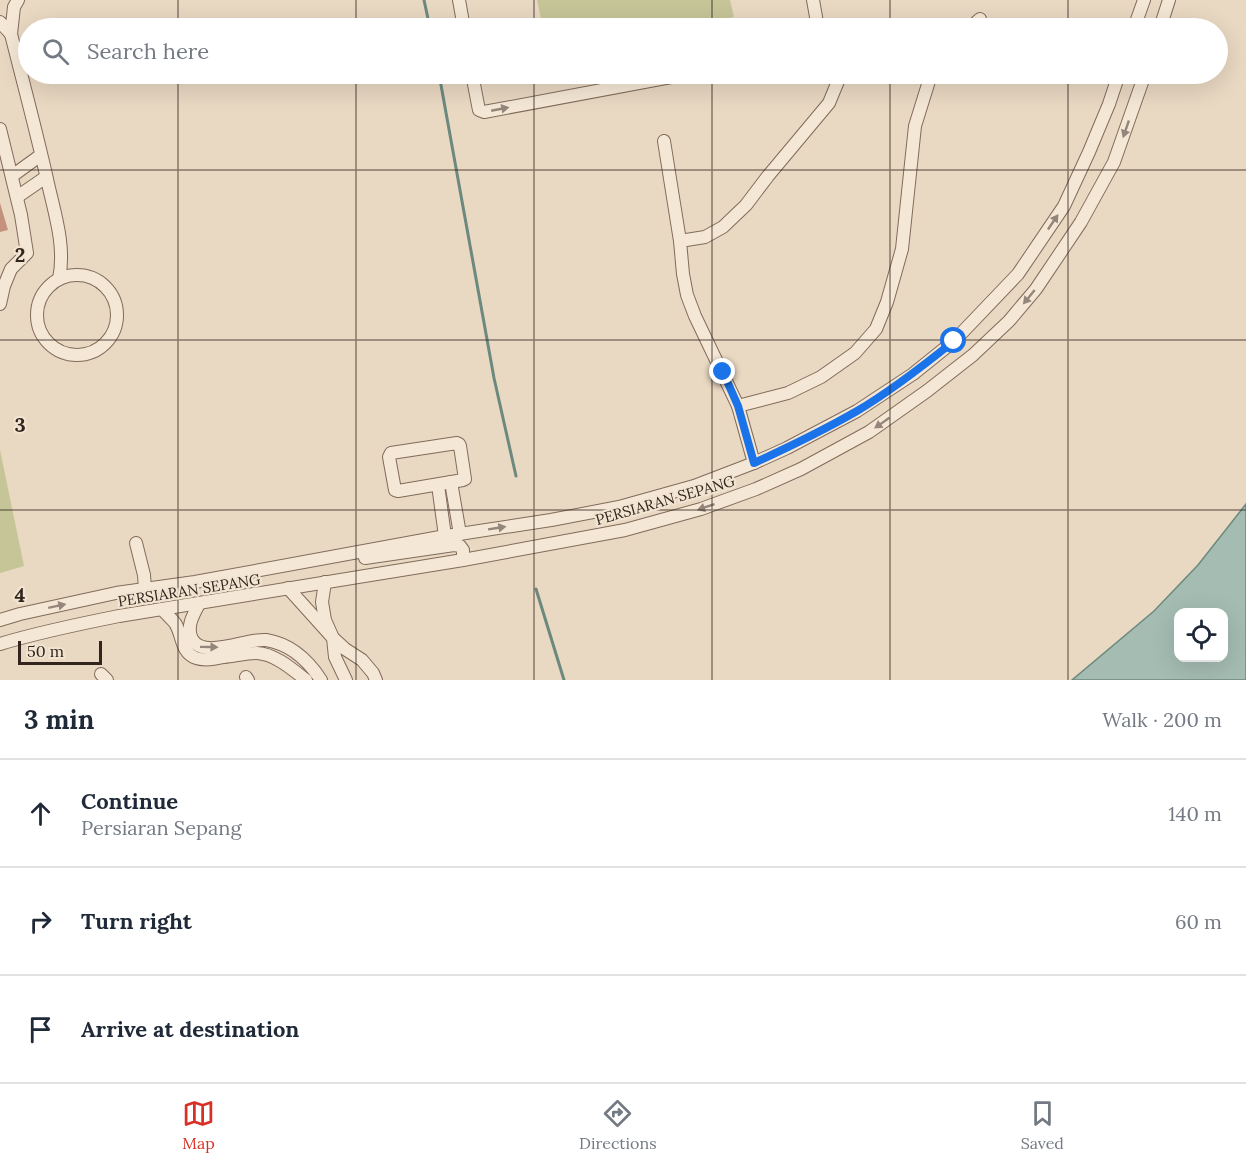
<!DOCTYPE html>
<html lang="en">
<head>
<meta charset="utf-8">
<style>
	body { margin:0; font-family:Lora,serif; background:#f2f2f3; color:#1f2937 }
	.controls { position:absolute; right:18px; bottom:18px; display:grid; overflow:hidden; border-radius:12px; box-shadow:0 6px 24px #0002 }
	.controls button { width:54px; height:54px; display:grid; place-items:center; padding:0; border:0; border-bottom:2px solid #e0e1e3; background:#fff; color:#1f2937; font:30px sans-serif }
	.scale { position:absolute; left:18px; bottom:15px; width:84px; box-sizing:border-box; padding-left:6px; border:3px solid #32251e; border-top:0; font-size:16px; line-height:21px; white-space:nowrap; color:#32251e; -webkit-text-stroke:4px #f1e4d1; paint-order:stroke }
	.stop { position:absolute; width:18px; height:18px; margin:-14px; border:4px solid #1a73e8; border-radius:50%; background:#fff }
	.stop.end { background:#1a73e8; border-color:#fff; box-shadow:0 2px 6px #0008 }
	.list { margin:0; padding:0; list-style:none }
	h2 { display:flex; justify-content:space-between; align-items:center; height:78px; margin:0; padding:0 24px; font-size:26px }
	h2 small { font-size:20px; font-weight:400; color:#747a83 }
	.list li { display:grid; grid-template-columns:39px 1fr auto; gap:18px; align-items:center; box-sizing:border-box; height:108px; padding:0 24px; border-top:2px solid #e0e1e3 }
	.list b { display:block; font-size:22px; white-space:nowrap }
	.list p { margin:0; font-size:20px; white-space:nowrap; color:#747a83 }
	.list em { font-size:20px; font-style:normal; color:#747a83 }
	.icon { flex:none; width:33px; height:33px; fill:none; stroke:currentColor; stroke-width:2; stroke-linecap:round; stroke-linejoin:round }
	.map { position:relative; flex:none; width:1246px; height:680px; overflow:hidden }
	.search { position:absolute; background:#fff; box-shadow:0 6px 24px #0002; left:18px; right:18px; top:18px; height:66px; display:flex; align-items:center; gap:15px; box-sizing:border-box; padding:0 21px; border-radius:33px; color:#747a83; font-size:22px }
	.sheet { height:402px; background:#fff }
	nav { display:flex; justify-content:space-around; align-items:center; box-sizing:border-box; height:84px; border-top:2px solid #e0e1e3; background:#fff; font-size:16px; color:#747a83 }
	nav a { display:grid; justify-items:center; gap:3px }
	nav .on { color:#d93025 }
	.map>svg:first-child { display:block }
</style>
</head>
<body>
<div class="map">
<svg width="1246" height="680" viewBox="0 0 1246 680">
	<rect width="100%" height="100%" fill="#e9d8c2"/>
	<g fill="#c5c598">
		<polygon points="537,0 730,0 734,17 680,28 543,28"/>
		<polygon points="0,450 24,566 0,573"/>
	</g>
	<path fill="#a4bcb2" stroke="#6c897e" stroke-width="1.5" fill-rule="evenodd" d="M1246,504V680H1072L1154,611L1198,565ZM1178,612H1224V658H1178Z"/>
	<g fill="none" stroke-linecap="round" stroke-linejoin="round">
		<g stroke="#6c897e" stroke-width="3">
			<polyline points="424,0 430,28"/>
			<polyline points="439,74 494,378 516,476"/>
			<polyline points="536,589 564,680"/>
		</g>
	</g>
	<polygon fill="#c3917c" points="0,203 8,230 0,232"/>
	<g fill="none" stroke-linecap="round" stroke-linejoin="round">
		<g stroke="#816b5b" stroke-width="14">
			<g id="minor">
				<polyline points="459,0 464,28"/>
				<polyline points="813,0 818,28"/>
				<polyline points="0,22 11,34 14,7 18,0"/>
				<polyline points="970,28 980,19"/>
				<polyline points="1134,28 1144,0"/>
				<polyline points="1160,28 1169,0"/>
				<path d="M11,34C23,82 36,130 47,179C54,212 66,245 59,279"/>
				<polyline points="472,74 478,105 479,110 484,112 687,74"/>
				<polyline points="0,129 21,215 27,253 11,269 4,286 0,304"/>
				<polyline points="664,141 680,241 683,274 687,295 695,316 738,406 754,463"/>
				<polyline points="12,176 41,155"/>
				<polyline points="17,197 46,177"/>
				<polyline points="680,241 705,237 723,227 746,205 768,176 829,103 841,74"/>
				<circle cx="77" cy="315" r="40"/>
				<polyline points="738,406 788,393 821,377 855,353 876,329 887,302 902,249 915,126 929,81 934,74"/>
				<polygon points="457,443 459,444 460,446 465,479 463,480 398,491 395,490 389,457 391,453"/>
				<polyline points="451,482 460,534"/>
				<polyline points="438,485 445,536"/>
				<polyline points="136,543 144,575 145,589"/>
				<polyline points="365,558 454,545 460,546 463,550 463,560"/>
				<polyline points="325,582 322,602 325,620 333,638 345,649 362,660 373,673 376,680"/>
				<polyline points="288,588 333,638 335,657 346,680"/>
				<path d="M199,604C193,615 186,627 192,639C203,660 247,638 266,640C291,644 308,660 321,680"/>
				<path d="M162,609C166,614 171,618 175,623C183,635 180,652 196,658C204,661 215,659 224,657C235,656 246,653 257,653C275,654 292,669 306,680"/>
				<polyline points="0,620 20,614 116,593 195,582 440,537 551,520 619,507 694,486 754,463 787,448 857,411 913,374 954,341 1018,274 1064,206 1089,152 1109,104 1119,74"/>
				<path d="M0,644C39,632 79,624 119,616L463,560L625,530L701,509L756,489L801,469L869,432L927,391L973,355L1009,321L1036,289L1081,222L1114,162L1145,74"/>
				<polyline points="101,674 107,680"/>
				<polyline points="246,677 248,680"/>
			</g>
		</g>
		<use href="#minor" stroke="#f5e7d5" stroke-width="12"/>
	</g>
	<defs><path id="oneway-solid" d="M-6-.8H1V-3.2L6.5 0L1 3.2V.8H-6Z" transform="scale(1.5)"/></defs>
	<g fill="#94867a">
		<use href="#oneway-solid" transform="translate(500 109) rotate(-11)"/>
		<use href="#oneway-solid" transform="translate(1126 129) rotate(109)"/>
		<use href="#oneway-solid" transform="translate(1053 222) rotate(-56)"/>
		<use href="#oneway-solid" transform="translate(1029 297) rotate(129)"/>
		<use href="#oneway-solid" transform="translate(882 423) rotate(145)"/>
		<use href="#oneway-solid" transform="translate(706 507) rotate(161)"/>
		<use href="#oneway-solid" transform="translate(497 528) rotate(-9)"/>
		<use href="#oneway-solid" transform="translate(57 606) rotate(-12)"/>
		<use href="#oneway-solid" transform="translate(209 647) rotate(1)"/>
	</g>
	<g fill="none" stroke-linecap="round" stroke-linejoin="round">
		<path stroke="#1a73e8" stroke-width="8" d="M723,372L738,406L754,463C789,447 824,430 857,411C891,391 923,366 954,341"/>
	</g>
	<path fill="none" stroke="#32251e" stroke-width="1.5" stroke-opacity="0.55" d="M178,0V28M356,0V28M534,0V28M712,0V28M890,0V28M1068,0V28M178,74V680M356,74V680M534,74V680M712,74V680M890,74V680M1068,74V680M0,170H1246M0,340H1246M0,510H1246"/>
	<g text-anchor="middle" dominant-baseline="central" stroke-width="4.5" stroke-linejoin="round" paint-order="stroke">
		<g font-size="15" fill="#32251e" stroke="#f1e4d1">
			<text transform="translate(665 500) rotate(-16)">PERSIARAN SEPANG</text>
			<text transform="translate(189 590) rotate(-9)">PERSIARAN SEPANG</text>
		</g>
	</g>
	<g font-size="20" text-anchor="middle" font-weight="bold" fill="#32251e" stroke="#f1e4d1" stroke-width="4.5" stroke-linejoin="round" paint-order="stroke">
		<text x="20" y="262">2</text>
		<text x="20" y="432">3</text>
		<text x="20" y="602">4</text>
	</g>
</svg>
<div class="controls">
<button><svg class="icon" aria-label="locate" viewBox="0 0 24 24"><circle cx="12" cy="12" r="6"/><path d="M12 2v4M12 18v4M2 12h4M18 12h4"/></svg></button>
</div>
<div class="scale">50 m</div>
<div class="stop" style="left:954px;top:341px"></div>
<div class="stop end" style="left:723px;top:372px"></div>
<div class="search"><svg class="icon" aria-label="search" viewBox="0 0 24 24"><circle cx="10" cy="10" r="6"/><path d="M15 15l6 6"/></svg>Search here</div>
</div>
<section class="sheet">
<h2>3 min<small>Walk · 200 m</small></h2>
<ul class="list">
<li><svg class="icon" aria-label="ahead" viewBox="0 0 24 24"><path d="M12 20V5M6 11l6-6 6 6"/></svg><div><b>Continue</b><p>Persiaran Sepang</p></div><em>140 m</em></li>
<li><svg class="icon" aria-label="right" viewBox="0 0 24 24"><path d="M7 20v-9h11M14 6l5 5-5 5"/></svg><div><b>Turn right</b></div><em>60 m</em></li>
<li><svg class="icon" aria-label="arrive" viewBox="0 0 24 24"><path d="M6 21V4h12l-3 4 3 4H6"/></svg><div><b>Arrive at destination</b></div></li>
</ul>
</section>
<nav>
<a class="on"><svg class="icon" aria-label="map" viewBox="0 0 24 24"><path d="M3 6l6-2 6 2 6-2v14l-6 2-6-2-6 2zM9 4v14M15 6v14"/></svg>Map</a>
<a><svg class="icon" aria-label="directions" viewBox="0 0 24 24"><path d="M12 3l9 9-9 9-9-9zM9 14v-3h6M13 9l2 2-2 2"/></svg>Directions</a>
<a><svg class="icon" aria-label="saved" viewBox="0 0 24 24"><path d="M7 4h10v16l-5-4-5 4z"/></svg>Saved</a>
</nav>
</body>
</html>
